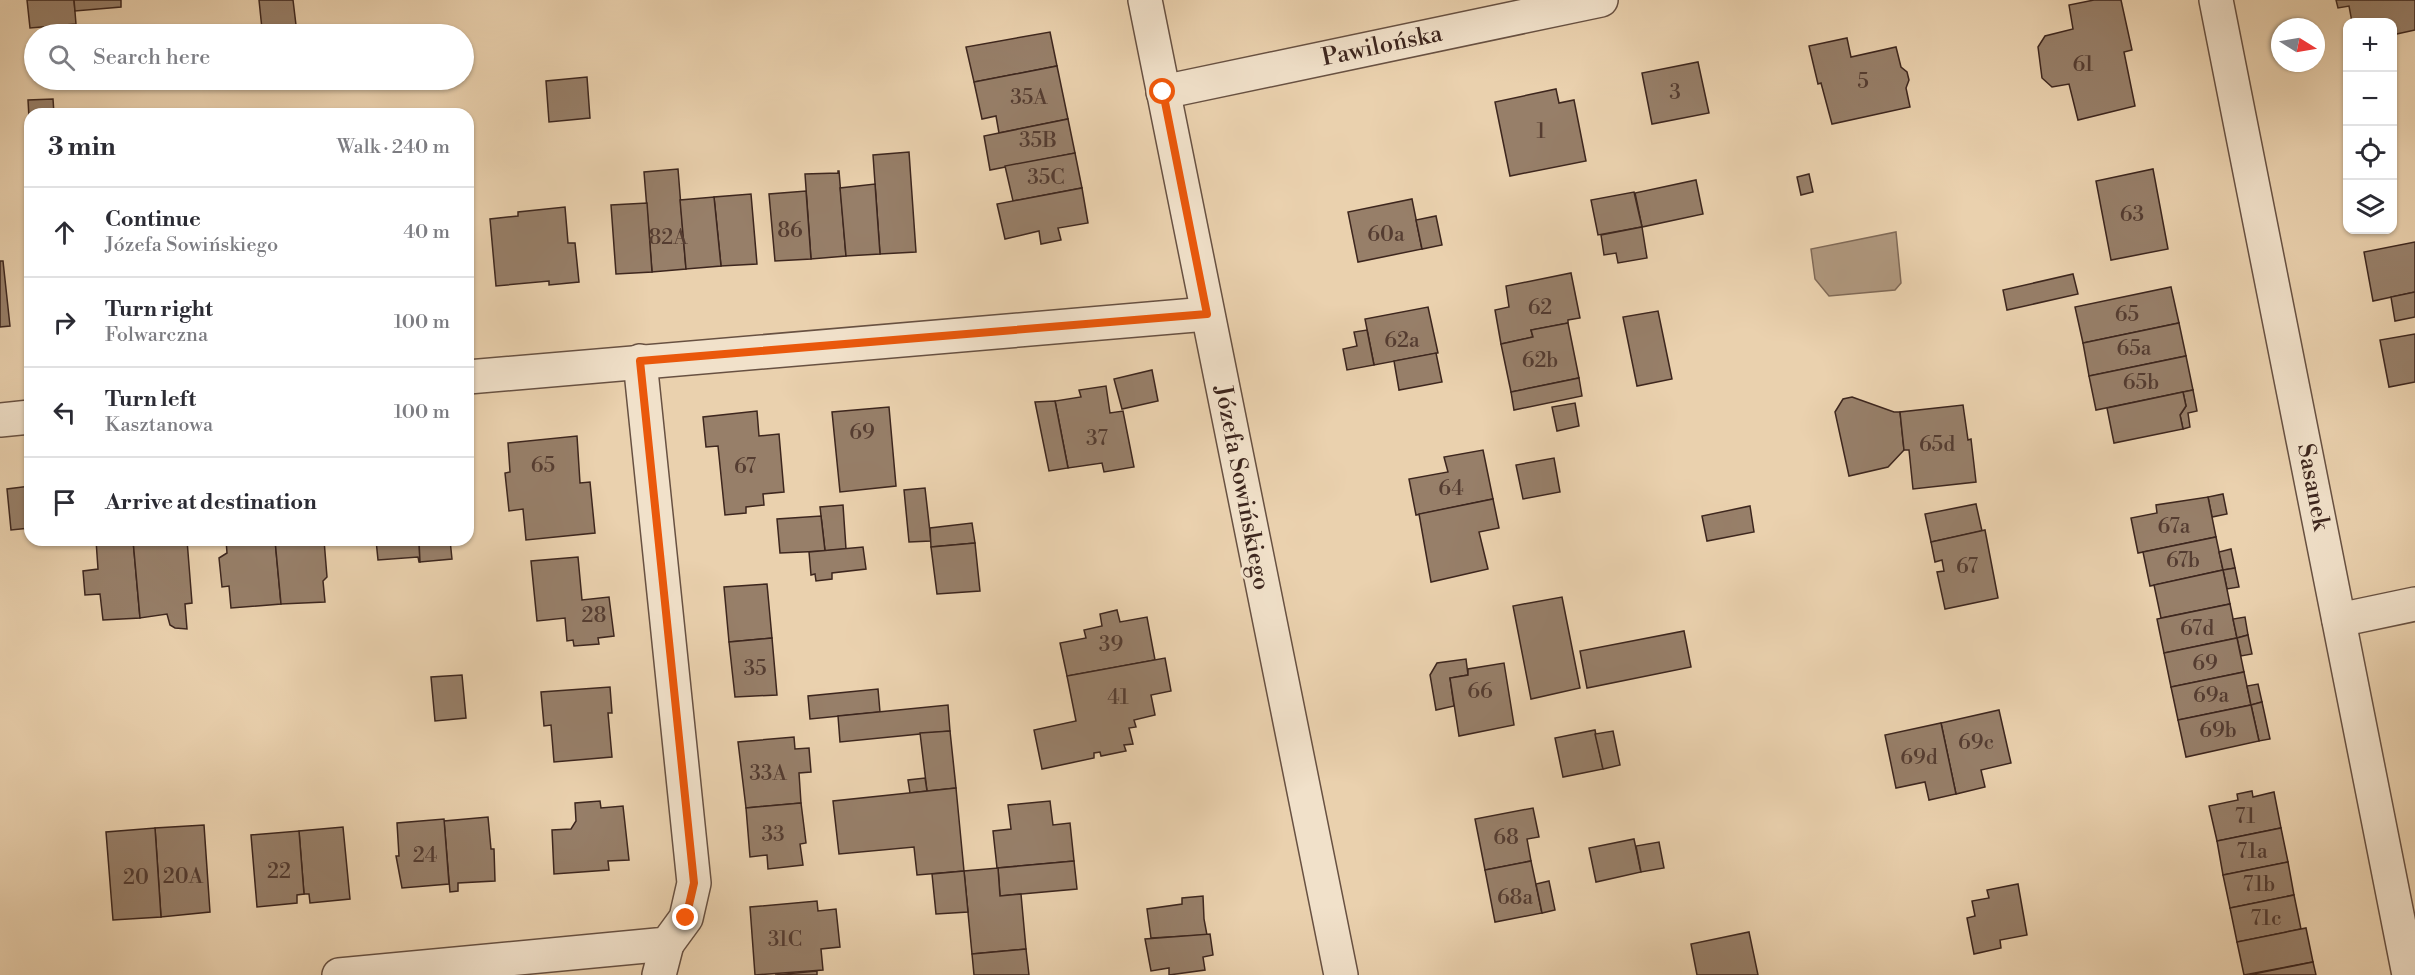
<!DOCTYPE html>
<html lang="en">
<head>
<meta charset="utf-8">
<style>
	body { margin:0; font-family:"Libre Bodoni",serif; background:#f2f2f3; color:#2b2b33 }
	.controls { position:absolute; right:18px; top:18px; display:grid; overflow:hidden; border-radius:12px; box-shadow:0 2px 4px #0004 }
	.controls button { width:54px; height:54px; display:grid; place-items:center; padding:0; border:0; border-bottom:2px solid #e1e1e2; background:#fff; color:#2b2b33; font:30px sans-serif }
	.compass { position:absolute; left:2271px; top:18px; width:54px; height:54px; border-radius:50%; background:#fff; box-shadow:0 2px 4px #0004; rotate:101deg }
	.stop { position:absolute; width:18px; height:18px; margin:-14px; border:4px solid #ea580c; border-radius:50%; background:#fff }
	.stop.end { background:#ea580c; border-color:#fff; box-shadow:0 2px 6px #0008 }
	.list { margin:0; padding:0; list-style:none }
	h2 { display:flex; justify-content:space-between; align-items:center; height:78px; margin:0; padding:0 24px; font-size:26px }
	h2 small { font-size:20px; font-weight:400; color:#7c7c81 }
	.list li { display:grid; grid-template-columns:39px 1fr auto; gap:18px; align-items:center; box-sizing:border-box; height:90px; padding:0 24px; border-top:2px solid #e1e1e2 }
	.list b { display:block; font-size:22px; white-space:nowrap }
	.list p { margin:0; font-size:20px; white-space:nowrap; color:#7c7c81 }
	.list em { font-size:20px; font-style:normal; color:#7c7c81 }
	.icon { flex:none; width:33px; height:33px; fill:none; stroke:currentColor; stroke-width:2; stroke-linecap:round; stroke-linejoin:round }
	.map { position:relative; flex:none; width:2415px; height:975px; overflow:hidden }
	.search { position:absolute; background:#fff; box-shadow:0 2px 4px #0004; left:24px; top:24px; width:450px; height:66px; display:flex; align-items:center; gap:15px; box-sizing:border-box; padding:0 21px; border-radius:33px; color:#7c7c81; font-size:22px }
	.panel { position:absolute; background:#fff; box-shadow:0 2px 4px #0004; left:24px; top:108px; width:450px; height:438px; border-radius:18px }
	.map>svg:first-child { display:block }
</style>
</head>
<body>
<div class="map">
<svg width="2415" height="975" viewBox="0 0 2415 975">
	<rect width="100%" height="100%" fill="#ead1ae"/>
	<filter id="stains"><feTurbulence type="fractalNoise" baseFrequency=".00333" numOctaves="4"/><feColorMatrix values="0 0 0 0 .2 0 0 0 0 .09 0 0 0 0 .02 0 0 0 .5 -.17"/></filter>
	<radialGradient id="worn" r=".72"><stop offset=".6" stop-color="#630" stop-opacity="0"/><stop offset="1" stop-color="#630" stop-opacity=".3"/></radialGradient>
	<polygon fill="#af977d" stroke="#816a57" stroke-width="1.5" points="1896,232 1901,283 1895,290 1829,296 1815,279 1811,249"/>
	<g fill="#977f69" stroke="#3d261e" stroke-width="1.5">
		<polygon points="27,0 74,0 76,24 30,28"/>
		<polygon points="74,0 121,0 121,7 75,11"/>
		<polygon points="259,0 293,0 296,25 262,29"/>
		<polygon points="2094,0 2121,0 2132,50 2124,52 2135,106 2078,120 2069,84 2052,87 2042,78 2038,47 2045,36 2073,29 2069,5"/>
		<polygon points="2336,0 2415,0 2415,30 2392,35 2392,22 2352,22 2349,6 2338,8"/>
		<polygon points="1050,32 1057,66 974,82 966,47"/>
		<polygon points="1847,38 1851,57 1896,47 1901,67 1907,72 1909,80 1906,88 1910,107 1832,124 1821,83 1818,84 1809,46"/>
		<polygon points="1698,62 1709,113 1652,124 1642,73"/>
		<polygon points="1057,66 1068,119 999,133 996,116 982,119 974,82"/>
		<polygon points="587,77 590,118 549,122 546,81"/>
		<polygon points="1556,89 1559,103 1574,100 1586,161 1510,176 1495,102"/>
		<polygon points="53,99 54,114 30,114 29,118 28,100"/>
		<polygon points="1068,119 1075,153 990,170 984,136"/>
		<polygon points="909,152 916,252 880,254 873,155"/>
		<polygon points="1075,153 1082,188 1013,201 1005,166"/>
		<polygon points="678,169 686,269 652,272 644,172"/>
		<polygon points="2153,169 2168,249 2111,260 2096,181"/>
		<polygon points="838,171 839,171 846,256 811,259 805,174 838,173"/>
		<polygon points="1809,174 1813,192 1801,195 1797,177"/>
		<polygon points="1696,180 1703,214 1642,227 1635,193"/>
		<polygon points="875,184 880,254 846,256 840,188"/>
		<polygon points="1082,188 1088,223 1058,228 1061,240 1041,244 1039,231 1005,239 997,204"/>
		<polygon points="806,191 811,259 775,261 769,194"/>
		<polygon points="1634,192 1642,227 1598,235 1591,200"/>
		<polygon points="751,194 757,264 721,266 714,197"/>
		<polygon points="714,197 721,266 686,269 680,200"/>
		<polygon points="1412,199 1422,249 1358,262 1348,212"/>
		<polygon points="647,203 652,272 616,274 611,205"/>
		<polygon points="565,207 568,243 575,243 579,282 549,285 549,281 496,286 490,219 518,216 518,212"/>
		<polygon points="1436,216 1442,245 1422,249 1416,220"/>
		<polygon points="1642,227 1647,258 1618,263 1616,253 1604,255 1601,235"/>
		<polygon points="2415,242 2415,292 2373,301 2364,252"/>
		<polygon points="0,261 3,261 10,326 0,327"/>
		<polygon points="1571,273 1580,318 1568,320 1568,323 1531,330 1533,337 1501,344 1495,310 1509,307 1506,286"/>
		<polygon points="2073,274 2078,294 2007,310 2003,290"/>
		<polygon points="2171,287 2179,323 2083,343 2075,307"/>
		<polygon points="2415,292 2415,317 2395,321 2391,297"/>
		<polygon points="1428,307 1438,353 1374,365 1365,319"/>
		<polygon points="1658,311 1672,379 1637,386 1623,317"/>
		<polygon points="1568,323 1579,378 1511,392 1501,344 1533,337 1531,330"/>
		<polygon points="2179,323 2186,356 2089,376 2083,343"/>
		<polygon points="1367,330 1374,365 1347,370 1343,349 1357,346 1354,332"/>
		<polygon points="2415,334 2415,382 2389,387 2380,340"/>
		<polygon points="1436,353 1442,382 1399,390 1394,361"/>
		<polygon points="2186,356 2193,390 2096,410 2089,376"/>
		<polygon points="1152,370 1158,401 1122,409 1114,379"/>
		<polygon points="1579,378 1582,396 1514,410 1511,392"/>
		<polygon points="1106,386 1110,413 1123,411 1134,467 1104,472 1102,463 1068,468 1055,401 1081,397 1079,390"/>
		<polygon points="2193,390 2197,411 2188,413 2190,427 2183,429 2180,415 2186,406 2183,392"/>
		<polygon points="2183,392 2186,406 2180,415 2183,429 2114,443 2107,408"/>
		<polygon points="1852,397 1894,412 1900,412 1904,450 1888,467 1849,476 1835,412 1843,399"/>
		<polygon points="1055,401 1068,468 1049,471 1035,402"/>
		<polygon points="1575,403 1579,426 1557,431 1552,407"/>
		<polygon points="1963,405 1968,440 1971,439 1976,482 1913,489 1909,450 1904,450 1900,412"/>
		<polygon points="889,407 896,486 840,492 832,412"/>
		<polygon points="757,411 759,436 779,434 784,492 763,494 764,505 746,507 746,513 725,515 718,446 706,447 703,417"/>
		<polygon points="577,436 580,483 590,482 595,533 526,540 523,509 509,511 505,473 510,472 508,443"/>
		<polygon points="1483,450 1493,499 1416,515 1409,479 1448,472 1444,457"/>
		<polygon points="1554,458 1560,492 1523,499 1516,465"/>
		<polygon points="30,486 30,528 11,530 7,489"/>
		<polygon points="925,488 931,541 909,542 904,490"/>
		<polygon points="2223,494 2227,514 2212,517 2208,497"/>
		<polygon points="2208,497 2216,537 2138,553 2131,518 2157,513 2156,505"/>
		<polygon points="1493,499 1499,528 1479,532 1488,569 1431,582 1419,514"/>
		<polygon points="1976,504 1982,531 1931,542 1925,514"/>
		<polygon points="843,505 846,549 825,551 820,507"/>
		<polygon points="1750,506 1754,532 1707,541 1702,516"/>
		<polygon points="821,516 825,551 780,553 777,519"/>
		<polygon points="972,523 975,543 931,547 930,528"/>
		<polygon points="1985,530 1998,598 1945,609 1937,572 1944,571 1942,560 1935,562 1931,542"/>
		<polygon points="2216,537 2223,570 2150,586 2143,552"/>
		<polygon points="96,540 133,540 140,618 103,620 100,594 85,595 83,571 98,569"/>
		<polygon points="133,540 187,540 192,603 185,604 187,629 175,628 170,625 167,614 140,618"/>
		<polygon points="226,540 275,540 281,604 231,608 229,586 222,587 219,558 227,553"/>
		<polygon points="275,540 324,540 327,577 323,581 325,602 281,604"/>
		<polygon points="376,540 419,540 420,562 419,562 418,557 378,560"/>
		<polygon points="419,540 450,540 452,559 420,562"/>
		<polygon points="975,543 980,591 937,594 931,547"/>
		<polygon points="863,547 866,569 832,573 832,579 816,581 815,574 811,575 809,552"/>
		<polygon points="2231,549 2235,568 2223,570 2219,552"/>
		<polygon points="578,557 582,600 609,597 614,636 598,638 599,644 574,646 573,640 567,641 565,618 537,621 531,561"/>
		<polygon points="2235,568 2239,587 2227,589 2223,570"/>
		<polygon points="2223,570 2230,604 2161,618 2154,585"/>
		<polygon points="767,584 772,638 729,642 724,587"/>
		<polygon points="1562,597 1580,688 1531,699 1513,606"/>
		<polygon points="2230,604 2237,638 2164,653 2157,619"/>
		<polygon points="1117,610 1120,622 1147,617 1155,660 1067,676 1060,643 1086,638 1084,630 1102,626 1100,614"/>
		<polygon points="2245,617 2248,635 2237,638 2233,619"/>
		<polygon points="1684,631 1691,667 1587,688 1580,651"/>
		<polygon points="2248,635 2252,654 2241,656 2237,638"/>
		<polygon points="772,638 777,695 735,697 729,642"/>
		<polygon points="2237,638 2244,672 2171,687 2164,653"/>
		<polygon points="1165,658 1171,691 1151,695 1155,715 1134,720 1136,727 1129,728 1133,744 1124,745 1126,751 1101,756 1100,752 1094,753 1094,758 1042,769 1034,730 1076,721 1067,676"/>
		<polygon points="1466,659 1468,675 1450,678 1454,706 1436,710 1430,675 1437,663"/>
		<polygon points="1504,663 1514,725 1459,736 1450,678 1468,675 1468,669"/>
		<polygon points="2244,672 2251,705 2178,720 2171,687"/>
		<polygon points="462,675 466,718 435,721 431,677"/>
		<polygon points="2258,684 2262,702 2251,705 2247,686"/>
		<polygon points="610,687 612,713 608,713 612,757 554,762 551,725 544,726 541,692"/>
		<polygon points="878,689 880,712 810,719 808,696"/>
		<polygon points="2262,702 2270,739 2259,741 2251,705"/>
		<polygon points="948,705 950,731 840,742 838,716"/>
		<polygon points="2251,705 2259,741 2186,757 2178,720"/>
		<polygon points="1999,710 2011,763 1981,770 1985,787 1956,794 1941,723"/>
		<polygon points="1941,723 1956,794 1929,800 1925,782 1896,788 1885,735"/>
		<polygon points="1595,730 1603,769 1563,777 1555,738"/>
		<polygon points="950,731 956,788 927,791 920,733"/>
		<polygon points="1613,731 1620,765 1603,769 1595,734"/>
		<polygon points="794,737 795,749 809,748 811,772 799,773 801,803 746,808 738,742"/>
		<polygon points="925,778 927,791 910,793 908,780"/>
		<polygon points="956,788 964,871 917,875 914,847 839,854 833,801"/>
		<polygon points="2252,791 2253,797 2274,792 2281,828 2217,841 2209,806 2238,800 2237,794"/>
		<polygon points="600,801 601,808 623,806 629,860 608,861 609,870 554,874 552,830 571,829 576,821 575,803"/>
		<polygon points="1050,801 1053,825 1070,823 1074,861 997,868 993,831 1011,829 1008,805"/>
		<polygon points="801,803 806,843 800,844 803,865 768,869 767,855 750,857 746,808"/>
		<polygon points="1533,808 1539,837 1527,839 1531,861 1485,870 1475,819"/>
		<polygon points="488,817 491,849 494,849 495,881 458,883 458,891 450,892 444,821"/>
		<polygon points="444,819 449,884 402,888 396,856 399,856 397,823"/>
		<polygon points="204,825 210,912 161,917 155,828"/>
		<polygon points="343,827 350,899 310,903 309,894 304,894 299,831"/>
		<polygon points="155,828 161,917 113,920 106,832"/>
		<polygon points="2281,828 2288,862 2223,875 2217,841"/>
		<polygon points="299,831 304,894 297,895 297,903 257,907 251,835"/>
		<polygon points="1634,839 1641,872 1596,882 1589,848"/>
		<polygon points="1659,842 1664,868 1641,872 1636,846"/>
		<polygon points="1074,861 1077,889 1000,896 998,868"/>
		<polygon points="1531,861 1542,913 1495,922 1485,870"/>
		<polygon points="2288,862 2294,895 2230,908 2223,875"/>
		<polygon points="998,868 1000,896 1021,894 1026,949 972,954 964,871"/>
		<polygon points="964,871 968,912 936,914 932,874"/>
		<polygon points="1549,881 1555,910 1542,913 1536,884"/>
		<polygon points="2018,884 2027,935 2000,940 2001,948 1974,954 1967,918 1975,916 1972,901 1989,898 1987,890"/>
		<polygon points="2294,895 2301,929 2237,942 2230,908"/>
		<polygon points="1203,896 1204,919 1207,935 1151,938 1147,909 1182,904 1182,898"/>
		<polygon points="817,901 818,911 836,909 840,947 821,949 823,970 755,975 750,907"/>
		<polygon points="2306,928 2313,962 2244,975 2237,942"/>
		<polygon points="1749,932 1758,975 1697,975 1691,944"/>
		<polygon points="1210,934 1213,955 1203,957 1205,970 1169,975 1169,968 1151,971 1145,939"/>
		<polygon points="1026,949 1029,975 974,975 972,954"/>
		<polygon points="2313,962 2316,975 2249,975"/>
		<polygon points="817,971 817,975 775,975"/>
	</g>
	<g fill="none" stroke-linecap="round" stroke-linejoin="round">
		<g stroke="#685142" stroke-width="36">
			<g id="minor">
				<polyline points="1145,0 1341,975"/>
				<polyline points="2216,0 2409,975"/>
				<polyline points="1163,92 1601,0"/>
				<polyline points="468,377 1207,314"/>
				<polyline points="0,420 30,417"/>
				<polyline points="2339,620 2415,604"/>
				<polyline points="339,975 667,944 686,918 694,883 640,361"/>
				<polyline points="659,975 667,944"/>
			</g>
		</g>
		<use href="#minor" stroke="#f1e1ca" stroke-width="33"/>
	</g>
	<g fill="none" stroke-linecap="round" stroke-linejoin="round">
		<polyline stroke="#ea580c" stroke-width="8" points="686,918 694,883 640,361 1207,314 1163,92"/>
	</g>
	<g text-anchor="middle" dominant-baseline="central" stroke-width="6" stroke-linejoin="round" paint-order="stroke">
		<g font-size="21" fill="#543c31">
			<text x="2083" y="65">61</text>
			<text x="1863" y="82">5</text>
			<text x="1675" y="93">3</text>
			<text x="1029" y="98">35A</text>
			<text x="1541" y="132">1</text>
			<text x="1038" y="141">35B</text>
			<text x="1046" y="178">35C</text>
			<text x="2132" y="215">63</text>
			<text x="790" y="231">86</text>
			<text x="1386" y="235">60a</text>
			<text x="668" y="238">82A</text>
			<text x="1540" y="308">62</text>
			<text x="2127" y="315">65</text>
			<text x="1402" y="341">62a</text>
			<text x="2134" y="349">65a</text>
			<text x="1540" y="361">62b</text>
			<text x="2141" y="383">65b</text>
			<text x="862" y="433">69</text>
			<text x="1097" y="439">37</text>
			<text x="1937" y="445">65d</text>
			<text x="543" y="466">65</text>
			<text x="745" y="467">67</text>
			<text x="1451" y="489">64</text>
			<text x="2174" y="527">67a</text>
			<text x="2183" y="561">67b</text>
			<text x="1967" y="567">67</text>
			<text x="594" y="616">28</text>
			<text x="2197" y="629">67d</text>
			<text x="1111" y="645">39</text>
			<text x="2205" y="664">69</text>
			<text x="755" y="669">35</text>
			<text x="1480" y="692">66</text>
			<text x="2211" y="696">69a</text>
			<text x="1118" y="698">41</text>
			<text x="2218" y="731">69b</text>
			<text x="1976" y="743">69c</text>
			<text x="1919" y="758">69d</text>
			<text x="768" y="774">33A</text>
			<text x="2245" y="817">71</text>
			<text x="773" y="835">33</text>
			<text x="1506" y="838">68</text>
			<text x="2252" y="852">71a</text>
			<text x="425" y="856">24</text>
			<text x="279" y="872">22</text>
			<text x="183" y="877">20A</text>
			<text x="136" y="878">20</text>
			<text x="2259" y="885">71b</text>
			<text x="1515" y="898">68a</text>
			<text x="2266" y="919">71c</text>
			<text x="785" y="940">31C</text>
		</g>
		<g font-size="24" fill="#3d261e" stroke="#f1e1ca">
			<text transform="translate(1382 46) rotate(-12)">Pawilońska</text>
			<text transform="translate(2313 487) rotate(79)">Sasanek</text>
			<text transform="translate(1242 488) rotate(79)">Józefa Sowińskiego</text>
		</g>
	</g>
	<rect width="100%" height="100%" filter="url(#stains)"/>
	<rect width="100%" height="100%" fill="url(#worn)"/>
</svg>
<div class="controls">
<button>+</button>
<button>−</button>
<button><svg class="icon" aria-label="locate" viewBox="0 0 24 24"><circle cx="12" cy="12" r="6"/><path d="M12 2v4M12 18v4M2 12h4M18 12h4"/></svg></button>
<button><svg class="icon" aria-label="layers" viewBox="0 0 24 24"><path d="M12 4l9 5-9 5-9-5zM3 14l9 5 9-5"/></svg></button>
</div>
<svg class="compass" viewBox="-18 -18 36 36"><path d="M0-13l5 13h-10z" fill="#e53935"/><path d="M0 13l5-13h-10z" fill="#7c7c81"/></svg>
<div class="stop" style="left:1163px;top:92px"></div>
<div class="stop end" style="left:686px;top:918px"></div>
<div class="search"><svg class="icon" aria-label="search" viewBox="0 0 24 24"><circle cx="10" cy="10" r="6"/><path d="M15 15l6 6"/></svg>Search here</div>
<section class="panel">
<h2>3 min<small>Walk · 240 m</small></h2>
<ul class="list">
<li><svg class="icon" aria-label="ahead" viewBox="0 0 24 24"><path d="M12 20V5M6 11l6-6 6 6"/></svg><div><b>Continue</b><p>Józefa Sowińskiego</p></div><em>40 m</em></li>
<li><svg class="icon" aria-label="right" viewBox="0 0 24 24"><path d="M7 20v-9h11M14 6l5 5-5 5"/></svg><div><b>Turn right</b><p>Folwarczna</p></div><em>100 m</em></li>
<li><svg class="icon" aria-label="left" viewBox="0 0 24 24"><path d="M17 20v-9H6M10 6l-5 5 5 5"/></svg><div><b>Turn left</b><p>Kasztanowa</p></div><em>100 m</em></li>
<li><svg class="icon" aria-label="arrive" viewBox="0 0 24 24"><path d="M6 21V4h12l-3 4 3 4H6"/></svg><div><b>Arrive at destination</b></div></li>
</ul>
</section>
</div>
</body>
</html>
